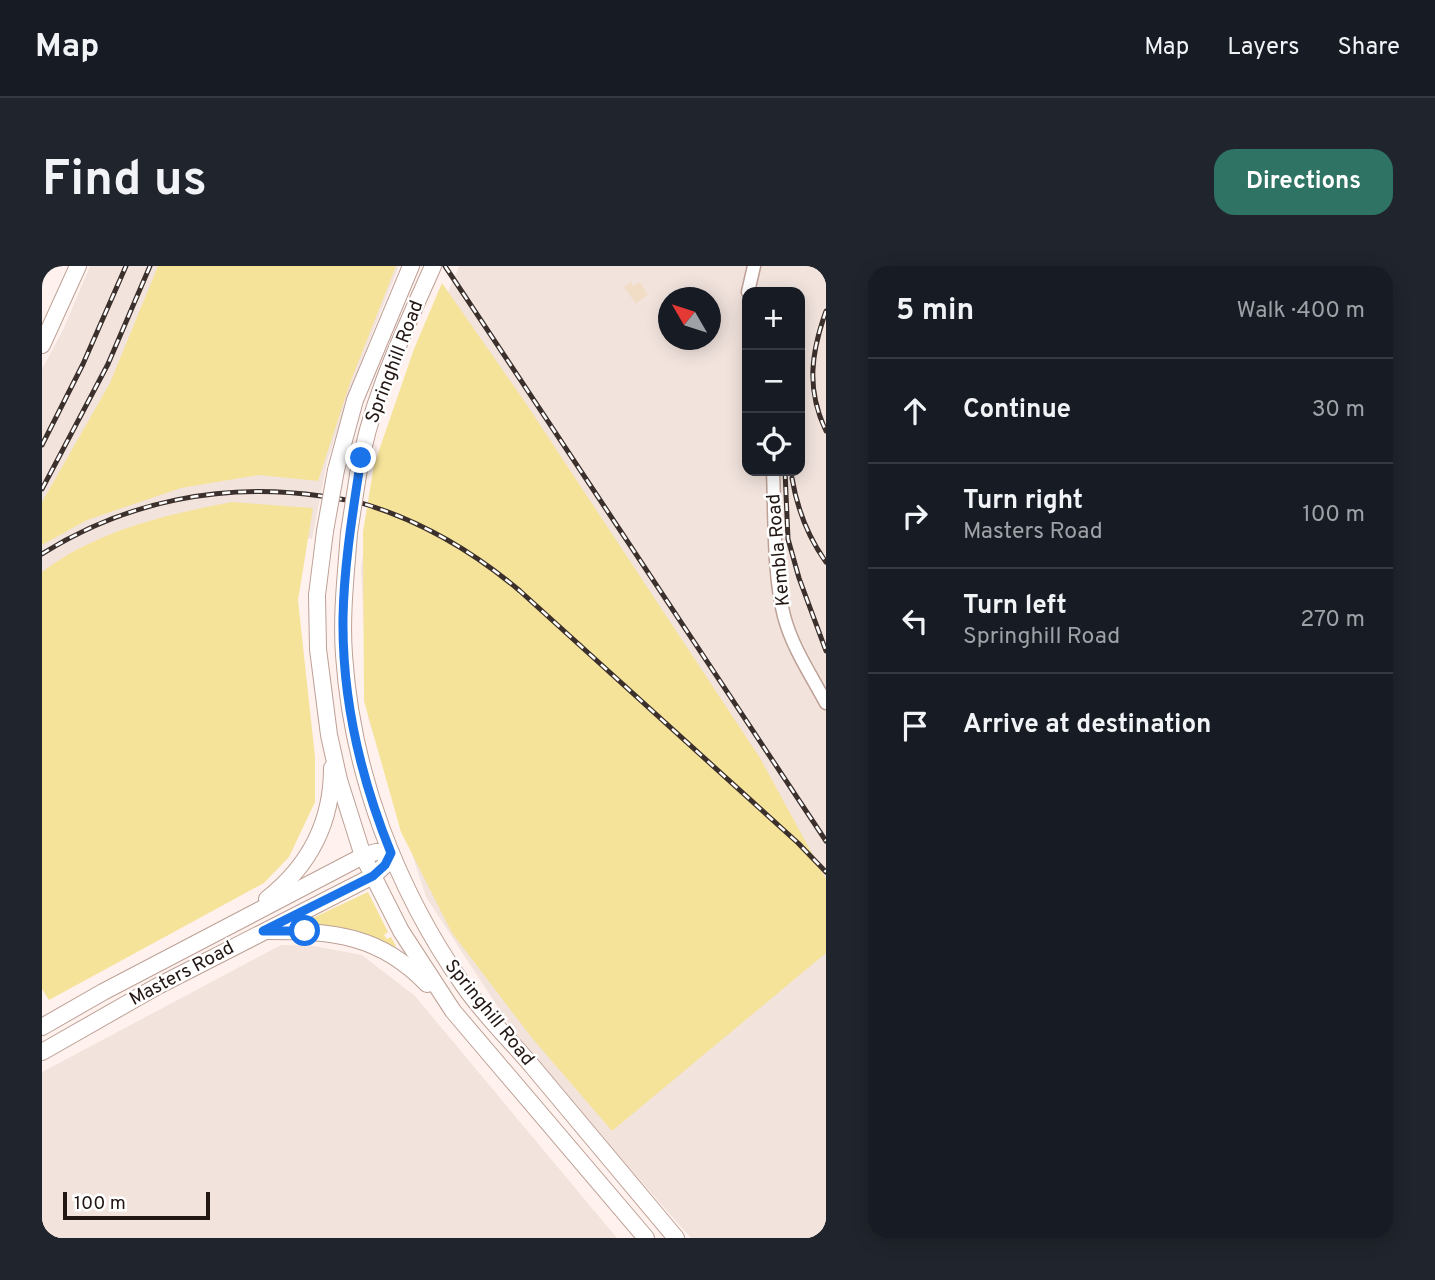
<!DOCTYPE html>
<html lang="en">
<head>
<meta charset="utf-8">
<style>
	body { margin:0; font-family:Overpass,sans-serif; background:#20242c; color:#f1f3f6 }
	.controls { position:absolute; right:21px; top:21px; display:grid; overflow:hidden; border-radius:14px; box-shadow:0 4px 18px #0003 }
	.controls button { width:63px; height:63px; display:grid; place-items:center; padding:0; border:0; border-bottom:2px solid #363941; background:#171b24; color:#f1f3f6; font:35px sans-serif }
	.compass { position:absolute; left:616px; top:21px; width:63px; height:63px; border-radius:50%; background:#171b24; box-shadow:0 4px 18px #0003; rotate:309deg }
	.scale { position:absolute; left:21px; bottom:18px; width:147px; box-sizing:border-box; padding-left:7px; border:4px solid #221713; border-top:0; font-size:19px; line-height:24px; white-space:nowrap; color:#221713; -webkit-text-stroke:5px #fff; paint-order:stroke }
	.stop { position:absolute; width:21px; height:21px; margin:-16px; border:5px solid #1a73e8; border-radius:50%; background:#fff }
	.stop.end { background:#1a73e8; border-color:#fff; box-shadow:0 2px 7px #0008 }
	.list { margin:0; padding:0; list-style:none }
	h2 { display:flex; justify-content:space-between; align-items:center; height:91px; margin:0; padding:0 28px; font-size:30px }
	h2 small { font-size:23px; font-weight:400; color:#9ea1a6 }
	.list li { display:grid; grid-template-columns:46px 1fr auto; gap:21px; align-items:center; box-sizing:border-box; height:105px; padding:0 28px; border-top:2px solid #363941 }
	.list b { display:block; font-size:26px; white-space:nowrap }
	.list p { margin:0; font-size:23px; white-space:nowrap; color:#9ea1a6 }
	.list em { font-size:23px; font-style:normal; color:#9ea1a6 }
	.icon { flex:none; width:38px; height:38px; fill:none; stroke:currentColor; stroke-width:2; stroke-linecap:round; stroke-linejoin:round }
	.map { position:relative; flex:none; width:784px; height:972px; overflow:hidden; border-radius:21px }
	header { display:flex; align-items:center; gap:42px; box-sizing:border-box; height:98px; padding:0 35px; background:#171b24; border-bottom:2px solid #363941 }
	header strong { font-size:33px }
	nav { display:flex; gap:38px; margin-inline-start:auto; font-size:24px }
	.intro { display:flex; align-items:center; justify-content:space-between; box-sizing:border-box; height:168px; padding:0 42px }
	h1 { margin:0; font-size:49px }
	.button { padding:18px 32px; border-radius:21px; background:#2f7365; color:#fff; font-size:24px; font-weight:700 }
	main { display:flex; gap:42px; padding:0 42px }
	aside { flex:1; background:#171b24; border-radius:21px; box-shadow:0 4px 18px #0003 }
	.map>svg:first-child { display:block }
</style>
</head>
<body>
<header>
<strong>Map</strong>
<nav><a>Map</a><a>Layers</a><a>Share</a></nav>
</header>
<div class="intro"><h1>Find us</h1><a class="button">Directions</a></div>
<main>
<div class="map">
<svg width="784" height="972" viewBox="0 0 784 972">
	<rect width="100%" height="100%" fill="#fff2ee"/>
	<g fill="#f2e3dd" fill-rule="evenodd">
		<polygon points="48,0 357,0 314,108 285,196 270,273 184,259 0,329 0,103 21,64"/>
		<path d="M417,0H784V972H649L487,789L384,631L326,452L319,301L339,185ZM705,26H758V205H705ZM626,32H668V74H626Z"/>
		<polygon points="239,679 272,680 320,689 373,730 575,972 0,972 0,806"/>
	</g>
	<g fill="#f5e399">
		<polygon points="116,0 354,0 308,117 276,215 217,209 139,222 45,254 0,279 0,236 68,117"/>
		<polygon points="400,17 481,133 718,492 784,613 784,687 570,865 490,772 410,667 359,566 322,435 321,266 332,199 372,83"/>
		<path d="M190,236L271,242L256,334L273,491V536L247,591L222,617L7,734L0,723V306C56,264 123,249 190,236Z"/>
		<polygon points="326,626 346,666 342,669 345,673 349,671 354,680 352,681 313,664 260,657"/>
	</g>
	<polygon fill="#f1dcc6" points="589,16 591,20 598,16 606,29 594,38 582,21"/>
	<g fill="none" stroke-linecap="round" stroke-linejoin="round">
		<g stroke="#bda096" stroke-width="15">
			<g id="minor">
				<polyline points="706,26 712,0"/>
				<path d="M731,205C733,250 731,307 742,350C750,381 769,409 784,437"/>
			</g>
		</g>
		<g stroke="#bda096" stroke-width="18">
			<g id="major">
				<polyline points="0,79 36,0"/>
				<polyline points="294,204 313,134 369,0"/>
				<path d="M316,209C328,135 361,68 391,0"/>
				<polyline points="283,265 275,329 276,383 287,469 297,514 321,590 359,665 411,745 604,972"/>
				<path d="M307,267C304,308 299,349 302,389C310,507 354,623 422,720C442,749 468,774 491,801C539,858 586,915 634,972"/>
				<path d="M225,633C267,600 290,556 290,502"/>
				<path d="M227,665C291,665 338,669 385,718"/>
				<polyline points="0,761 61,726 321,590 334,586 348,586"/>
				<polyline points="0,786 114,721 331,610 343,599 349,587"/>
			</g>
		</g>
		<use href="#minor" stroke="#fff" stroke-width="12"/>
		<use href="#major" stroke="#fff" stroke-width="16"/>
		<g stroke="#3c302c" stroke-width="5">
			<g id="rail">
				<polyline points="403,0 784,575"/>
				<path d="M784,45C769,87 764,123 784,165"/>
				<polyline points="0,179 41,98 84,0"/>
				<polyline points="743,205 746,273 757,312 784,385"/>
				<path d="M750,212C755,242 766,271 784,296"/>
				<polyline points="0,223 66,98 108,0"/>
				<path d="M0,288C84,235 181,216 279,230C295,233 311,234 326,239C383,257 433,287 478,325L756,577L784,606"/>
			</g>
		</g>
		<use href="#rail" stroke="#fff" stroke-width="2.5" stroke-dasharray="8" stroke-linecap="butt"/>
		<g stroke="#bda096" stroke-width="18" stroke-linecap="butt">
			<g id="major-bridge">
				<polyline points="283,265 294,204"/>
				<polyline points="307,267 316,209"/>
			</g>
		</g>
		<use href="#major-bridge" stroke="#fff" stroke-width="16"/>
	</g>
	<g fill="none" stroke-linecap="round" stroke-linejoin="round">
		<path stroke="#1a73e8" stroke-width="9" d="M263,665H221L331,610L343,599L349,587C319,513 300,433 301,352C302,298 311,245 319,192"/>
	</g>
	<g text-anchor="middle" dominant-baseline="central" stroke-width="5" stroke-linejoin="round" paint-order="stroke">
		<g font-size="19" fill="#221713" stroke="#fff">
			<text transform="translate(353 96) rotate(-69)">Springhill Road</text>
			<text transform="translate(737 284) rotate(-95)">Kembla Road</text>
			<text transform="translate(140 708) rotate(-28)">Masters Road</text>
			<text transform="translate(447 747) rotate(51)">Springhill Road</text>
		</g>
	</g>
</svg>
<div class="controls">
<button>+</button>
<button>−</button>
<button><svg class="icon" aria-label="locate" viewBox="0 0 24 24"><circle cx="12" cy="12" r="6"/><path d="M12 2v4M12 18v4M2 12h4M18 12h4"/></svg></button>
</div>
<svg class="compass" viewBox="-18 -18 36 36"><path d="M0-13l5 13h-10z" fill="#e53935"/><path d="M0 13l5-13h-10z" fill="#9ea1a6"/></svg>
<div class="scale">100 m</div>
<div class="stop" style="left:263px;top:665px"></div>
<div class="stop end" style="left:319px;top:192px"></div>
</div>
<aside>
<h2>5 min<small>Walk · 400 m</small></h2>
<ul class="list">
<li><svg class="icon" aria-label="ahead" viewBox="0 0 24 24"><path d="M12 20V5M6 11l6-6 6 6"/></svg><div><b>Continue</b></div><em>30 m</em></li>
<li><svg class="icon" aria-label="right" viewBox="0 0 24 24"><path d="M7 20v-9h11M14 6l5 5-5 5"/></svg><div><b>Turn right</b><p>Masters Road</p></div><em>100 m</em></li>
<li><svg class="icon" aria-label="left" viewBox="0 0 24 24"><path d="M17 20v-9H6M10 6l-5 5 5 5"/></svg><div><b>Turn left</b><p>Springhill Road</p></div><em>270 m</em></li>
<li><svg class="icon" aria-label="arrive" viewBox="0 0 24 24"><path d="M6 21V4h12l-3 4 3 4H6"/></svg><div><b>Arrive at destination</b></div></li>
</ul>
</aside>
</main>
</body>
</html>
